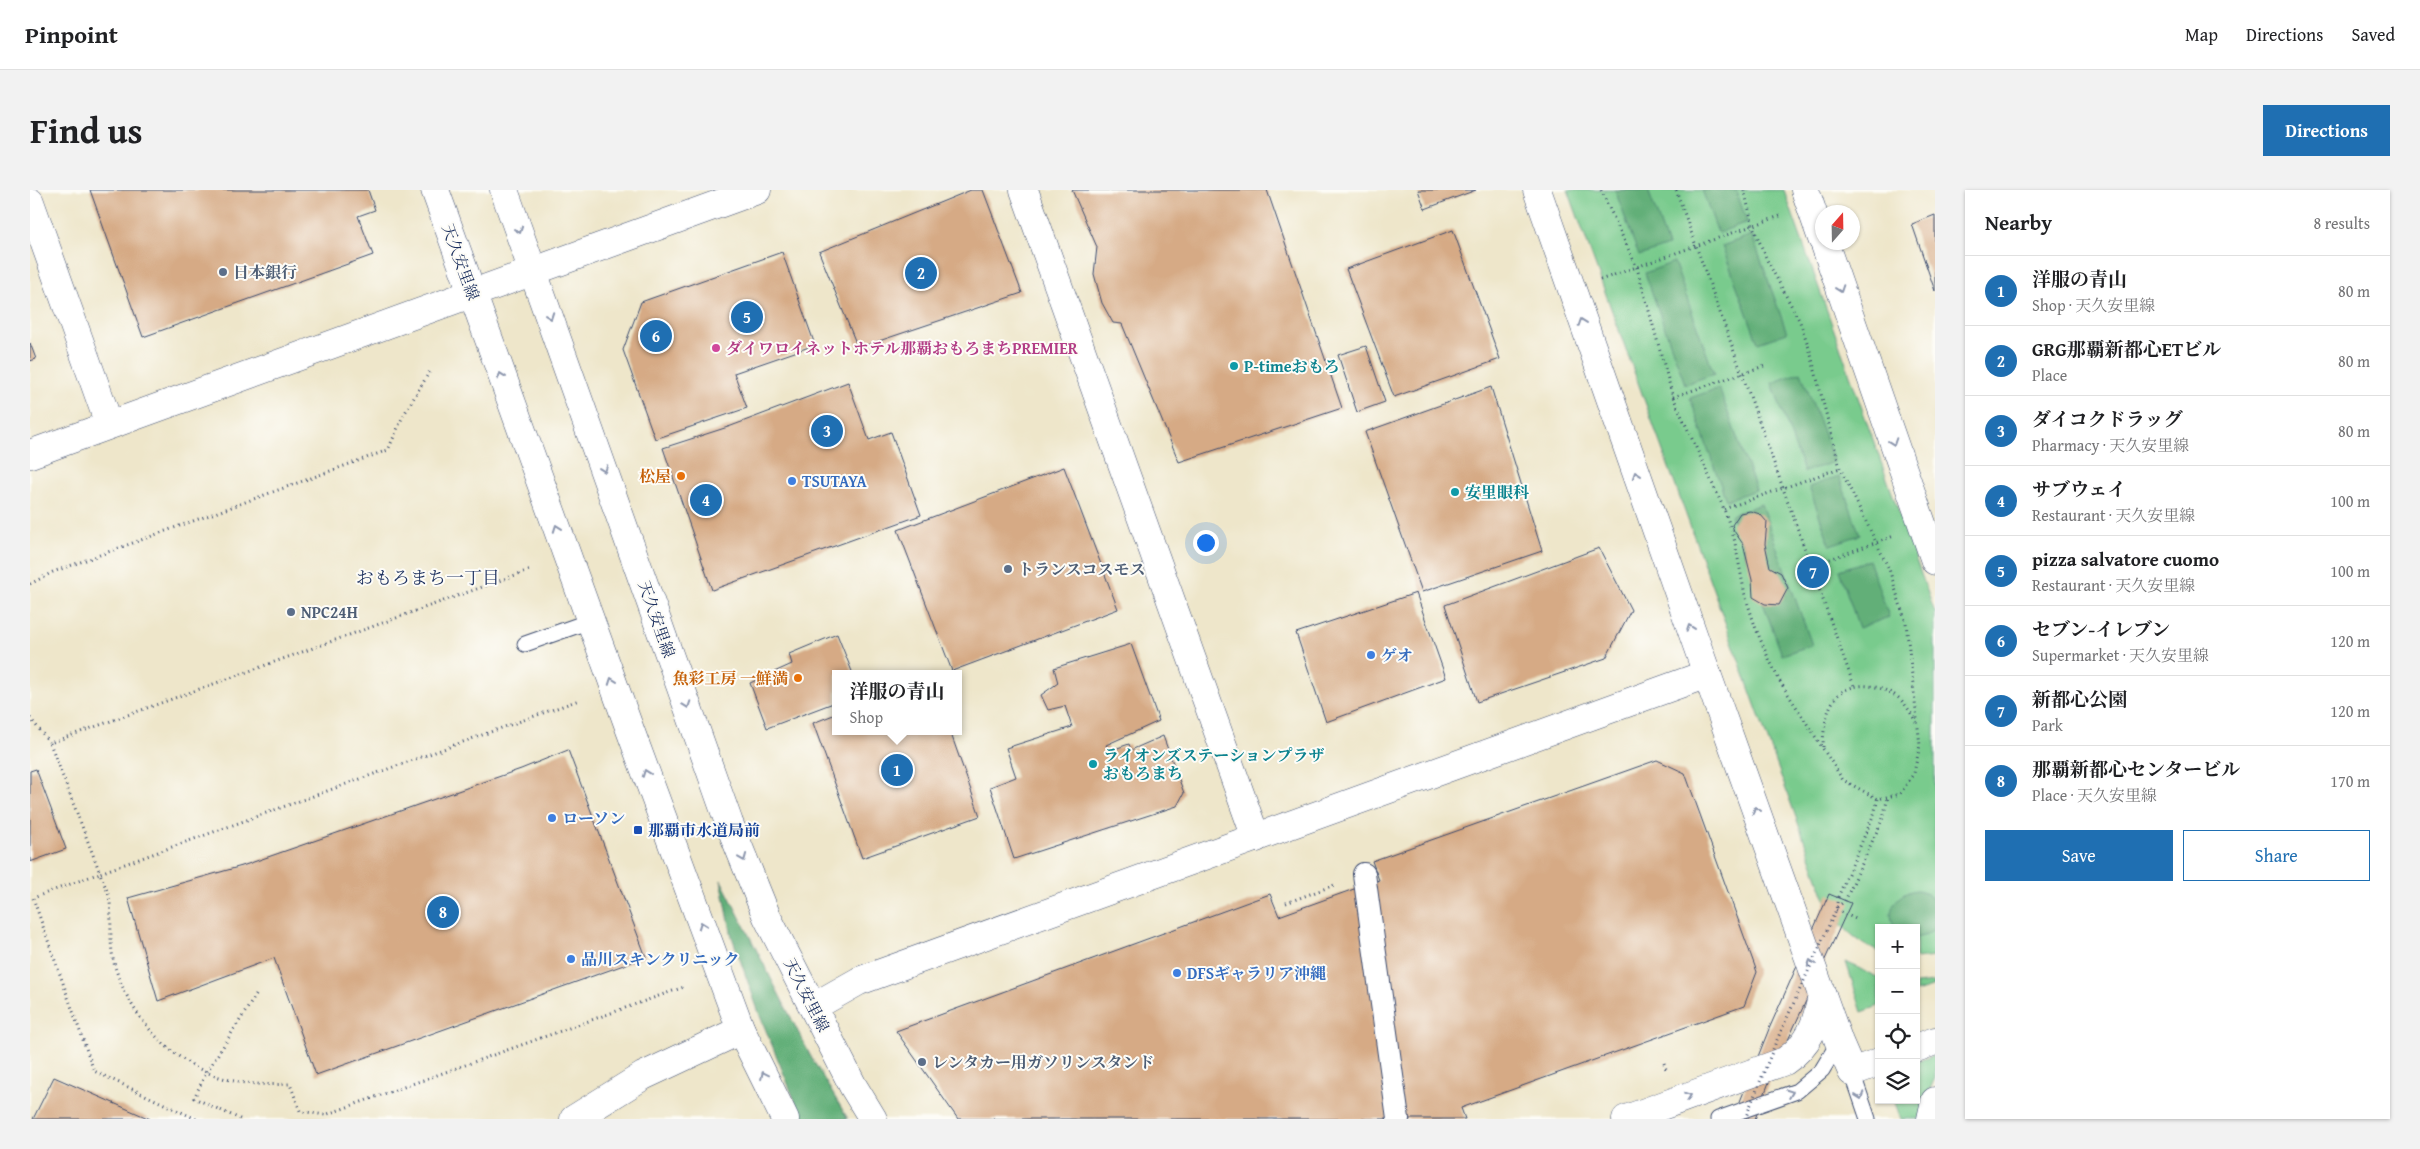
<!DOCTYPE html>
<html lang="en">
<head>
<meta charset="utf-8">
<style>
	body { margin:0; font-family:"Gentium Book Plus","Noto Serif JP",serif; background:#f2f2f2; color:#202124 }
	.controls { position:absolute; right:15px; bottom:15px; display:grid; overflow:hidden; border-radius:0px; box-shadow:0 1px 4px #0004 }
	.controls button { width:45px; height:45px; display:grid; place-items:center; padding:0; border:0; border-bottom:1px solid #e0e0e0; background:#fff; color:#202124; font:25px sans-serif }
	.compass { position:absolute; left:1785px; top:15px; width:45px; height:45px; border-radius:50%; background:#fff; box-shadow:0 1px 4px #0004; rotate:20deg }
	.you { position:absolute; left:1175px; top:352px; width:18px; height:18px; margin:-12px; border:4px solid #fff; border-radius:50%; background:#1a73e8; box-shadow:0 0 0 8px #1a73e833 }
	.badge { display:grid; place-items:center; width:32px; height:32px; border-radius:50%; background:#1f6fb2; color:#fff; font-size:16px; font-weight:700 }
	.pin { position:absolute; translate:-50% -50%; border:2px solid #fff; box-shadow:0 1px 5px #0006 }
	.popup { position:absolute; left:802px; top:480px; width:130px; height:65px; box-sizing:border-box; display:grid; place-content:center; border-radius:0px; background:#fff; filter:drop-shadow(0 1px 4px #0005); font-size:16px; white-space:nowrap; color:#757577 }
	.popup b { font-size:19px; color:#202124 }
	.popup::after { content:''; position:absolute; left:50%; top:100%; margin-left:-10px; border:10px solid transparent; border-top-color:#fff }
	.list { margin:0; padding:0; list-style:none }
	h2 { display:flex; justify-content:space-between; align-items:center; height:65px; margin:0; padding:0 20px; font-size:21px }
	h2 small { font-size:16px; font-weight:400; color:#757577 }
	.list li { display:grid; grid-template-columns:32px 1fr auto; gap:15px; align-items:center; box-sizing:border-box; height:70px; padding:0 20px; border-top:1px solid #e0e0e0 }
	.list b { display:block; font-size:19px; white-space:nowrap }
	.list p { margin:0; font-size:16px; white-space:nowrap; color:#757577 }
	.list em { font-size:16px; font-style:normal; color:#757577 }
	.actions { display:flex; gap:10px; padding:15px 20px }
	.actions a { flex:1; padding:11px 0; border:1px solid #1f6fb2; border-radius:0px; text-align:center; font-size:18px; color:#1f6fb2 }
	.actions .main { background:#1f6fb2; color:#fff }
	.icon { flex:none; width:28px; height:28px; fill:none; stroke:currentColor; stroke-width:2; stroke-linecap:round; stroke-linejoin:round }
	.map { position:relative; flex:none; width:1905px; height:929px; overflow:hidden; border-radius:0px }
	header { display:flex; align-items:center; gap:30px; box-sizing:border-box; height:70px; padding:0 25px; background:#fff; border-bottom:1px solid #e0e0e0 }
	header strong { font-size:24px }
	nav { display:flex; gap:28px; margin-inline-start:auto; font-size:18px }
	.intro { display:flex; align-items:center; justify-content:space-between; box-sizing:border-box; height:120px; padding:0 30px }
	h1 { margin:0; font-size:35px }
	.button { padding:12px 22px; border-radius:0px; background:#1f6fb2; color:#fff; font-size:18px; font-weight:700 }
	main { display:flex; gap:30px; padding:0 30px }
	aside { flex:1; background:#fff; border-radius:0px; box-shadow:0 1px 4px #0004 }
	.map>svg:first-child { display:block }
</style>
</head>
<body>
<header>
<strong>Pinpoint</strong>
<nav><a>Map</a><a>Directions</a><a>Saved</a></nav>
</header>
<div class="intro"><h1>Find us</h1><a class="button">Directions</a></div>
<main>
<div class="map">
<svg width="1905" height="929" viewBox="0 0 1905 929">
	<rect width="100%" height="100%" fill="#fdfcf7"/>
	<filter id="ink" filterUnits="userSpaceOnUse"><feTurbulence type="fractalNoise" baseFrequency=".02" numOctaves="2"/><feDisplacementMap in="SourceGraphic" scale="10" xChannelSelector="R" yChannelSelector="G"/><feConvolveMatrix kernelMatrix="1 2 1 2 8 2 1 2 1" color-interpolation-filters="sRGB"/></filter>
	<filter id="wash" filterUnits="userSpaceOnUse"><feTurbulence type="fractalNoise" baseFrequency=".0096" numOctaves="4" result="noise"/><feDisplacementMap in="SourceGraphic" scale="20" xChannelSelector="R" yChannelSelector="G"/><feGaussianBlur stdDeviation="1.12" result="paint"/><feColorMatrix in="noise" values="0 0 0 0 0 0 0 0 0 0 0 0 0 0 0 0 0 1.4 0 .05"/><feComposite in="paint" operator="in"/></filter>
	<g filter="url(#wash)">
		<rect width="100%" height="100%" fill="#eee6ca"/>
		<g fill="#79cb8d" stroke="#4a7d76">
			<path d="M1538,0H1754L1905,423V767L1886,769V738H1849V762C1827,752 1814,739 1800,721Z"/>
			<polygon points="1816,772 1849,788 1849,816 1832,822"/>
			<polygon points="1905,792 1905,796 1886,802 1886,794"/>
			<polygon points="1905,865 1905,888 1896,908 1891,929 1871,929 1864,910 1886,910 1886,872"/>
		</g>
		<g fill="#62af78" stroke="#3e6f6b">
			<polygon points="1585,0 1618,0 1638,56 1609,66"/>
			<polygon points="1672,0 1706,0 1717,32 1688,43"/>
			<polygon points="1722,45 1757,143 1728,153 1692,56"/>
			<polygon points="1644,72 1684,184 1655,194 1615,83"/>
			<polygon points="1771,182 1804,272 1774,282 1742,193"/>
			<polygon points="1689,198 1726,300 1696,310 1660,208"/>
			<polygon points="1809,286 1830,345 1800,355 1779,297"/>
			<polygon points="1731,314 1782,455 1752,465 1701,325"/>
			<polygon points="1839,370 1859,427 1829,438 1809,380"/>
			<polygon points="691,690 781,867 818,929 775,929 765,911 730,826 702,747"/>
			<path d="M1887,700L1895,702L1905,711V738L1897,745L1886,748V738H1866C1853,720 1868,702 1887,700Z"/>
		</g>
		<g id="blocks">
			<g fill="#d6aa85">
				<polygon points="60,0 338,0 345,20 328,26 343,65 113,147"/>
				<polygon points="941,0 953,0 992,103 828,158 789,62"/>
				<polygon points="1042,0 1237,0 1312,218 1149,272 1092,134 1083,133 1072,113 1064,84 1067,57"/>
				<polygon points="1388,0 1446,0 1395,19"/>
				<polygon points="1905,25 1905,101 1882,34"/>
				<polygon points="1423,40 1470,169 1364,207 1316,79"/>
				<polygon points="752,62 785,155 704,183 717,218 625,249 593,160 611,112"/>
				<polygon points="0,153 6,169 0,171"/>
				<polygon points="1336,156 1355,212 1327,222 1308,165"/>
				<polygon points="818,192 839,250 861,242 891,325 682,400 633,258 701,236"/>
				<polygon points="1461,197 1512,361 1392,402 1335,242"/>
				<polygon points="1034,277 1088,419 922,481 868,340"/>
				<polygon points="1720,321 1730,324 1737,332 1735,354 1740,377 1751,383 1758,398 1749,415 1735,414 1723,407 1722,390 1713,354 1704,341 1702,335 1710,323"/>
				<polygon points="1569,358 1601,420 1576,468 1447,512 1415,415"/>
				<polygon points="1386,403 1416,488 1296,532 1266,443"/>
				<polygon points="807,444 823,484 806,484 806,512 737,538 720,493 762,474 759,464"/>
				<polygon points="1101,454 1129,531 1076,555 1079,561 1099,554 1101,560 1133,546 1154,603 1147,616 984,669 960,597 986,587 976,558 1042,537 1035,516 1018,520 1011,505 1028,493 1024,478"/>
				<polygon points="806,524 806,541 920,541 950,626 832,668 783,533"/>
				<polygon points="538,560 616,767 286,885 244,768 128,811 98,708 212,676 491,579"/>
				<polygon points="1627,570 1655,583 1727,782 1714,816 1431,918 1435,929 928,929 866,841 1240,704 1249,726 1349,690 1342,671"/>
				<polygon points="6,579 36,659 0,672 0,581"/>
				<polygon points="1799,704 1821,713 1741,887 1725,929 1703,929 1739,839"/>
				<polygon points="24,887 120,929 3,929"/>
			</g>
		</g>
	</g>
	<g filter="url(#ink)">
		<use href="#blocks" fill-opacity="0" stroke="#3b4a6e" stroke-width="1"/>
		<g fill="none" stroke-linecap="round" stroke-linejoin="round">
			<g stroke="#3b4a6e" stroke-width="17">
				<g id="service">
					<polyline points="495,454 560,431"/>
					<polyline points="1822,882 1838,929"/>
					<polyline points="1688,929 1767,901 1792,880 1809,852"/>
				</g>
			</g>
			<g stroke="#3b4a6e" stroke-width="24">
				<polyline id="pedestrian" points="1334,684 1368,929"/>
			</g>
			<g stroke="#3b4a6e" stroke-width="29">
				<g id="minor">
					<polyline points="994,0 1226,648"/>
					<polyline points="544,929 613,886 711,840"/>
					<path d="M1596,929L1755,871C1780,854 1787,833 1792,805"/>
					<polyline points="1901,929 1905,911"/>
				</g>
			</g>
			<g stroke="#3b4a6e" stroke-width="29">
				<g id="tertiary">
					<polyline points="405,0 599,537 711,840 755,929"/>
					<polyline points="474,0 699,633 737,727 823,896 843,929"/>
					<polyline points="1507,0 1677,484 1809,852 1822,882 1849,872"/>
					<polyline points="1775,0 1792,49"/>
					<polyline points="0,12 79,234"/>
					<polyline points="1794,52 1905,371"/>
					<polyline points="0,264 727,0"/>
					<polyline points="783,817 829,791 1677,484"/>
					<polyline points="1886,858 1905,851"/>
				</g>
			</g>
			<g stroke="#3b4a6e" stroke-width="3" stroke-dasharray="1 4" stroke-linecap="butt">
				<polyline points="1571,0 1607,78 1643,207 1694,319 1704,348 1715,405 1726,439 1737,465 1749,490 1813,590 1848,609 1870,604 1884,583 1890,555 1876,433 1859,379 1810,278 1780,161 1770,132 1737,70 1723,36 1714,0"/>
				<polyline points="1646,0 1824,496"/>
				<polyline points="1570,90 1750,26"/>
				<polyline points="1643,207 1737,175"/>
				<polyline points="1694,319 1810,278"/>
				<polyline points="1781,376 1864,346"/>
				<polyline points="0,394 23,382 358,260 373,226 400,181"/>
				<polyline points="0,528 20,553 502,379"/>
				<polyline points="20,553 70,683 549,510"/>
				<path d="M1793,557C1793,542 1796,518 1807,506C1825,488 1858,496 1873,512C1878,518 1882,525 1886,532"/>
				<polyline points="1808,707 1844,624 1848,609"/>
				<polyline points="1256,713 1307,694"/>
				<polyline points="1807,717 1815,711 1853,628 1858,607"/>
				<polyline points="1806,720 1828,730"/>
				<polyline points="1634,873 1637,882"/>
				<path d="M166,929L64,881L3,708L70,683C73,692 79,703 80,712C82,732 79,753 84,773C98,825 142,875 196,889C217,895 239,895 260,894L270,921L295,925L654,797"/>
				<polyline points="210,929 164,908 176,883 228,802"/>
			</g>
			<use href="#service" stroke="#fff" stroke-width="15"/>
			<use href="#pedestrian" stroke="#fff" stroke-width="22"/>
			<use href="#minor" stroke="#fff" stroke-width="28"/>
			<use href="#tertiary" stroke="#fff" stroke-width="28"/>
			<polyline stroke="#3b4a6e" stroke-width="3" stroke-dasharray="1 4" stroke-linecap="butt" points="1715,929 1746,852 1806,720 1808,707"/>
		</g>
		<defs><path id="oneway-chevron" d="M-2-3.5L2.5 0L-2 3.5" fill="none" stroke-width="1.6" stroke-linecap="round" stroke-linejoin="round" transform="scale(1.25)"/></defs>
		<g stroke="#8d97ae">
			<use href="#oneway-chevron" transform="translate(489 40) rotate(70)"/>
			<use href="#oneway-chevron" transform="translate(1810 99) rotate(71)"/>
			<use href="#oneway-chevron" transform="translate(520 126) rotate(70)"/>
			<use href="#oneway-chevron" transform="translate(1552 132) rotate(-109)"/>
			<use href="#oneway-chevron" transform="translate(471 186) rotate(-109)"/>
			<use href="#oneway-chevron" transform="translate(1863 252) rotate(71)"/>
			<use href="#oneway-chevron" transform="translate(574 279) rotate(71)"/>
			<use href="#oneway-chevron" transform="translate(1606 285) rotate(-109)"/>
			<use href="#oneway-chevron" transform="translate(527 338) rotate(-110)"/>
			<use href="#oneway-chevron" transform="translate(1660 438) rotate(-109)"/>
			<use href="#oneway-chevron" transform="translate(582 491) rotate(-110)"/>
			<use href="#oneway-chevron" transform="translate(657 515) rotate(71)"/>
			<use href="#oneway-chevron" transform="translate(616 583) rotate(-110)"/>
			<use href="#oneway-chevron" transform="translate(1726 620) rotate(-110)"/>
			<use href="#oneway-chevron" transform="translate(713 668) rotate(68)"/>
			<use href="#oneway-chevron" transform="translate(672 735) rotate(-110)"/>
			<use href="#oneway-chevron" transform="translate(1781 773) rotate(-110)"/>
			<use href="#oneway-chevron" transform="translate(734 885) rotate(-116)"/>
			<use href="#oneway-chevron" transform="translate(1760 903) rotate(-21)"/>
			<use href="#oneway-chevron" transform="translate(1658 906) rotate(-20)"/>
			<use href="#oneway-chevron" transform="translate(1830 906) rotate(71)"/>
		</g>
	</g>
	<g fill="#5c6f8a" stroke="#fdfcf7" stroke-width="2">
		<circle cx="193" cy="82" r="5"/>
		<circle cx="978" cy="379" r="5"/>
		<circle cx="261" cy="422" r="5"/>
		<circle cx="892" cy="872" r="5"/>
	</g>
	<circle fill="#d1479c" stroke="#fdfcf7" stroke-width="2" cx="686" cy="158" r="5"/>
	<g fill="#0f9aa8" stroke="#fdfcf7" stroke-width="2">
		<circle cx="1204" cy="176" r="5"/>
		<circle cx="1425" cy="302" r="5"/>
		<circle cx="1063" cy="574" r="5"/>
	</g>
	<g fill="#e8710a" stroke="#fdfcf7" stroke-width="2">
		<circle cx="651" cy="286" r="5"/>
		<circle cx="768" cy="488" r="5"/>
	</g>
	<g fill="#3f7fe0" stroke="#fdfcf7" stroke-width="2">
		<circle cx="762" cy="291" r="5"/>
		<circle cx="1341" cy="465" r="5"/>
		<circle cx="522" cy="628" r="5"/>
		<circle cx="541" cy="769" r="5"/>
		<circle cx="1147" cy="783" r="5"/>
	</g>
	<rect fill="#1a4fb4" stroke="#fdfcf7" stroke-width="2" x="603" y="635" width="10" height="10" rx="2.5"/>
	<g text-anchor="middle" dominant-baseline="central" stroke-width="4" stroke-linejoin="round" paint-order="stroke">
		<g font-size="16" fill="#1b2f5e" stroke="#fdfcf7">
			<text transform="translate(431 72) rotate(70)">天久安里線</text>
			<text transform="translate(627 429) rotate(71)">天久安里線</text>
			<text transform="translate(777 805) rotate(63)">天久安里線</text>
		</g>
		<g font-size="16" font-weight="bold" fill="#4e5e75" stroke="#fdfcf7" text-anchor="start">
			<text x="203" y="82">日本銀行</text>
			<text x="988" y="379">トランスコスモス</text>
			<text x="271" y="422">NPC24H</text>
			<text x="902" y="872">レンタカー用ガソリンスタンド</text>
		</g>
		<g font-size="16" font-weight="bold" fill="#b23c85" stroke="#fdfcf7" text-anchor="start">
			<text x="696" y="158">ダイワロイネットホテル那覇おもろまちPREMIER</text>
		</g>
		<g font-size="16" font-weight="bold" fill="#0d838f" stroke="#fdfcf7" text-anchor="start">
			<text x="1214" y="176">P-timeおもろ</text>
			<text x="1435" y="302">安里眼科</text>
			<text x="1073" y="565">ライオンズステーションプラザ<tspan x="1073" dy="18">おもろまち</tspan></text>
		</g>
		<g font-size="16" font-weight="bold" fill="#c56008" stroke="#fdfcf7" text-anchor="end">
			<text x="641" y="286">松屋</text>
			<text x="758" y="488">魚彩工房 一鮮満</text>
		</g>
		<g font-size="16" font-weight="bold" fill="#366cbe" stroke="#fdfcf7" text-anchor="start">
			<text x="772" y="291">TSUTAYA</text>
			<text x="1351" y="465">ゲオ</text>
			<text x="532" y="628">ローソン</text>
			<text x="551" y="769">品川スキンクリニック</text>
			<text x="1157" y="783">DFSギャラリア沖縄</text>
		</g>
		<g font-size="16" font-weight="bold" fill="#164399" stroke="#fdfcf7" text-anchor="start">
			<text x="618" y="640">那覇市水道局前</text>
		</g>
		<g font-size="18" fill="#1b2f5e" stroke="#fdfcf7">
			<text x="398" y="387">おもろまち一丁目</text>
		</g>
	</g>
</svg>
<div class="controls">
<button>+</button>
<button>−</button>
<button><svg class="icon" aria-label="locate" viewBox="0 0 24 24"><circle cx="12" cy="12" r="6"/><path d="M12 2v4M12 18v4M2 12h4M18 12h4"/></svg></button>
<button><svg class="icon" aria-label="layers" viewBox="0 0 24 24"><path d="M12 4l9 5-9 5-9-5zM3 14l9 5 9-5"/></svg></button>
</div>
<svg class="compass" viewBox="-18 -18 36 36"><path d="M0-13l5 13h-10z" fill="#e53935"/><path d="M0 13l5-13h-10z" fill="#757577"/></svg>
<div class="you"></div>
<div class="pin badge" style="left:867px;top:580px">1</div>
<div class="popup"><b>洋服の青山</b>Shop</div>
<div class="pin badge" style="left:891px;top:83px">2</div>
<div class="pin badge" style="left:797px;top:241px">3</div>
<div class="pin badge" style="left:676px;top:310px">4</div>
<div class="pin badge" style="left:717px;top:127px">5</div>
<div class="pin badge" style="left:626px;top:146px">6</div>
<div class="pin badge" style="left:1783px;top:382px">7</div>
<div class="pin badge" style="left:413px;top:722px">8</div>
</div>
<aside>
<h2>Nearby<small>8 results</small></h2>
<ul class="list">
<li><span class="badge">1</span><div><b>洋服の青山</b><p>Shop · 天久安里線</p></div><em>80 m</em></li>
<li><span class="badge">2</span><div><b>GRG那覇新都心ETビル</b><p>Place</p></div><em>80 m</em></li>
<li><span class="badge">3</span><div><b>ダイコクドラッグ</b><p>Pharmacy · 天久安里線</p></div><em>80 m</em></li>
<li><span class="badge">4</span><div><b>サブウェイ</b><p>Restaurant · 天久安里線</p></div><em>100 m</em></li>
<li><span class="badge">5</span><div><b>pizza salvatore cuomo</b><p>Restaurant · 天久安里線</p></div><em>100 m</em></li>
<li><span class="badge">6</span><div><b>セブン-イレブン</b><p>Supermarket · 天久安里線</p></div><em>120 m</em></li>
<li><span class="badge">7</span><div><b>新都心公園</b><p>Park</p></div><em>120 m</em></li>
<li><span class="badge">8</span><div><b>那覇新都心センタービル</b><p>Place · 天久安里線</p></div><em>170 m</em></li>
</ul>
<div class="actions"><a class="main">Save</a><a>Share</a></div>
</aside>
</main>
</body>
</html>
